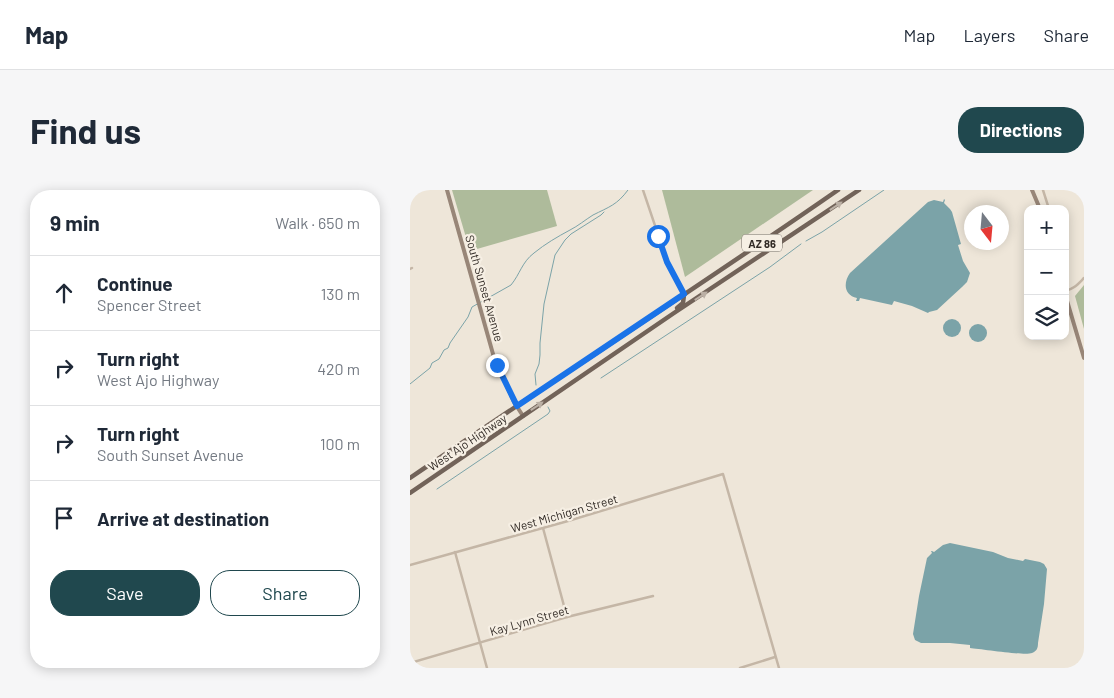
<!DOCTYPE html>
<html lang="en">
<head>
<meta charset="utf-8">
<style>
	body { margin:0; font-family:Barlow,sans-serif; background:#f6f6f7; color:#1f2937 }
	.controls { position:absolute; right:15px; top:15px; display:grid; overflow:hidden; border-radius:10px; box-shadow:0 2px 12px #0003 }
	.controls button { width:45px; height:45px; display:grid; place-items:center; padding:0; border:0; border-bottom:1px solid #e0e1e3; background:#fff; color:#1f2937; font:25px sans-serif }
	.compass { position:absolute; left:554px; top:15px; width:45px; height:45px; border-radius:50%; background:#fff; box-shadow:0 2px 12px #0003; rotate:164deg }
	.stop { position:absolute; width:15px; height:15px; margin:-11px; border:4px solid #1a73e8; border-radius:50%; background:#fff }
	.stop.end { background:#1a73e8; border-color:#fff; box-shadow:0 1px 5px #0008 }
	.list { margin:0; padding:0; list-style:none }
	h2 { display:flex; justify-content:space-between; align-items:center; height:65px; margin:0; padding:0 20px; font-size:21px }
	h2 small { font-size:16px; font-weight:400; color:#747a83 }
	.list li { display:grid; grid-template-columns:32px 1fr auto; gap:15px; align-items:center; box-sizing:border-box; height:75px; padding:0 20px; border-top:1px solid #e0e1e3 }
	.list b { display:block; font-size:19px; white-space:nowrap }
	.list p { margin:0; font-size:16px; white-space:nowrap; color:#747a83 }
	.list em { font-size:16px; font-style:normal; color:#747a83 }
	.actions { display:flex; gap:10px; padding:15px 20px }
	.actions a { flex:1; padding:11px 0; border:1px solid #20484e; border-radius:20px; text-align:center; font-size:18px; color:#20484e }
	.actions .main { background:#20484e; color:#fff }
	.icon { flex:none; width:28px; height:28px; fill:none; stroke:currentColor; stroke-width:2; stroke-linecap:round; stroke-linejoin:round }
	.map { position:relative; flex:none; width:674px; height:478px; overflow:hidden; border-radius:20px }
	header { display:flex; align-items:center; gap:30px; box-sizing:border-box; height:70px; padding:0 25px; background:#fff; border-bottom:1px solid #e0e1e3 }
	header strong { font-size:24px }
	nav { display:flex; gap:28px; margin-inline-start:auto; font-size:18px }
	.intro { display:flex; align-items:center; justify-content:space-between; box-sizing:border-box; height:120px; padding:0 30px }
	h1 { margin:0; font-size:35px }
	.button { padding:12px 22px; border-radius:20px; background:#20484e; color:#fff; font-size:18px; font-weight:700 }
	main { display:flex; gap:30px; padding:0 30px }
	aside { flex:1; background:#fff; border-radius:20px; box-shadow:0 2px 12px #0003 }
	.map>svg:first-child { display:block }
</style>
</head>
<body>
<header>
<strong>Map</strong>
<nav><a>Map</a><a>Layers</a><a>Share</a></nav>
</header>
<div class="intro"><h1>Find us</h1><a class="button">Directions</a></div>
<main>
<aside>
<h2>9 min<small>Walk · 650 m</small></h2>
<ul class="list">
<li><svg class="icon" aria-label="ahead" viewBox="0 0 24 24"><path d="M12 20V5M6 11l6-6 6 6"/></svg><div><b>Continue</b><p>Spencer Street</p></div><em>130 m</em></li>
<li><svg class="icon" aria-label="right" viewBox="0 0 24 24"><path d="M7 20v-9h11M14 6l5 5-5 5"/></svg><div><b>Turn right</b><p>West Ajo Highway</p></div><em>420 m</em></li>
<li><svg class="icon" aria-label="right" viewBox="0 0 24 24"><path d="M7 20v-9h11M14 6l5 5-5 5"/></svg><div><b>Turn right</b><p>South Sunset Avenue</p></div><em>100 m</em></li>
<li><svg class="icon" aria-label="arrive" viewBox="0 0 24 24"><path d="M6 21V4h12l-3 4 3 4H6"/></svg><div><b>Arrive at destination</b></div></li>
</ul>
<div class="actions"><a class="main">Save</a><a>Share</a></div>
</aside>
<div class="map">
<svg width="674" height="478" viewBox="0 0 674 478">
	<rect width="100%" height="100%" fill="#eee6d9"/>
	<g fill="#aebb9b">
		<polygon points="42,0 137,0 147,36 60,61"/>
		<polygon points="252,0 403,0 275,87"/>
		<polygon points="674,95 674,139 665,106"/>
	</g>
	<g fill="#7ba3a8">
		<path d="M534,9L535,10L534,13L540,19L542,22L551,54L548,55L553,71L560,83L557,92L552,97L527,120L519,122L518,123L502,116L484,111L482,115L450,108L449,111H446L447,108C434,105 433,93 440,83L518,12L524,10L533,12Z"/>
		<circle cx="542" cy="138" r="9"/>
		<circle cx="568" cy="143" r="9"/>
		<path d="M540,353L583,362L598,368L613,371L615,369L630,372L634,374L637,379L634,414L628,453C628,458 627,461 622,463C615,466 571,459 560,458V455L540,453H511L505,450L503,444L509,406L517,368L522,363L521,361H522L524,362L533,355Z"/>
	</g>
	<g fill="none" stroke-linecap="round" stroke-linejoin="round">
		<g stroke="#7ba3a8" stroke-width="1">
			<polyline points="396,51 412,42 474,0"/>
			<polyline points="191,188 360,77 391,54"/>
			<path d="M0,194L20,178L22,173L29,169L34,160L38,158L40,153L58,127L62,117L101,95C110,84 112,72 124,63C135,54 147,47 160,40C168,36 175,30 183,25C199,17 207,15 218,0"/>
			<polyline points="126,195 125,184 129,174 130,165 130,153 134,114 145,65 155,50 161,44 191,25 194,22"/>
			<polyline points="27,299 138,224 140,221 138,217"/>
		</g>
		<g stroke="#c4b6a6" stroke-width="2.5">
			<polyline points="233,0 257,71 274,105"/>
			<polyline points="633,0 639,19"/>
			<polyline points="0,79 2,78"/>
			<path d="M655,101C664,99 668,94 674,88"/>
			<polyline points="133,338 157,427"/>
			<polyline points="45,362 77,478"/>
			<polyline points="0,375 158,331 313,284 369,478"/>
			<polyline points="0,473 157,427 243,406"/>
			<polyline points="330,478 365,467"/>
		</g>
		<g stroke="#988678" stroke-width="4">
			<polyline points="37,0 83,164 104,212 113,226"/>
			<polyline points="622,0 630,19"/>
			<polyline points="655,104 674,168"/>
		</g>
		<g stroke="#726359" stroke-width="4.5">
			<polyline points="267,118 273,113 274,105"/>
			<path d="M0,288C142,191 287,98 428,0"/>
			<polyline points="0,303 264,123 449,0"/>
		</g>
	</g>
	<defs><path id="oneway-solid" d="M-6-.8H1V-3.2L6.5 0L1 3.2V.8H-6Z" transform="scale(1.25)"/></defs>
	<g fill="#bbb0a5">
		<use href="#oneway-solid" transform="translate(426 16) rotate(-34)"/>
		<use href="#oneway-solid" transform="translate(291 106) rotate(-33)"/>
		<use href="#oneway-solid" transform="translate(127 216) rotate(-34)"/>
	</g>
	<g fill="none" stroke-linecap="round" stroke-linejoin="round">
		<polyline stroke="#1a73e8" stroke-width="6" points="87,175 107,216 274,104 257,72 248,46"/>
	</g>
	<g text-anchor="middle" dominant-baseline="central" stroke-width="4.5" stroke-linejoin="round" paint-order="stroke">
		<rect fill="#f6efe4" stroke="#6d665f" stroke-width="1" x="332" y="44.5" width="40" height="17" rx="4"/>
		<g font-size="11" font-weight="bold" fill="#322b26">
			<text x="352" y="53">AZ 86</text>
		</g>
		<g font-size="12" fill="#322b26" stroke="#f6efe4">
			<text transform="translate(75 98) rotate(74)">South Sunset Avenue</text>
			<text transform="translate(57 252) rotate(-34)">West Ajo Highway</text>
			<text transform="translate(154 323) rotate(-16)">West Michigan Street</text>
			<text transform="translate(119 430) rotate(-16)">Kay Lynn Street</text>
		</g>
	</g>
</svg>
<div class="controls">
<button>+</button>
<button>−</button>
<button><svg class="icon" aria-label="layers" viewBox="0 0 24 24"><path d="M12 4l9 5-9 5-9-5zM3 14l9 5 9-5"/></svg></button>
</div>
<svg class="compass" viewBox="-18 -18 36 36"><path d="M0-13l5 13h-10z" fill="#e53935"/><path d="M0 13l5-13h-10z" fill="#747a83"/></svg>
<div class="stop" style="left:248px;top:46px"></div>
<div class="stop end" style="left:87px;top:175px"></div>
</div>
</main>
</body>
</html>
